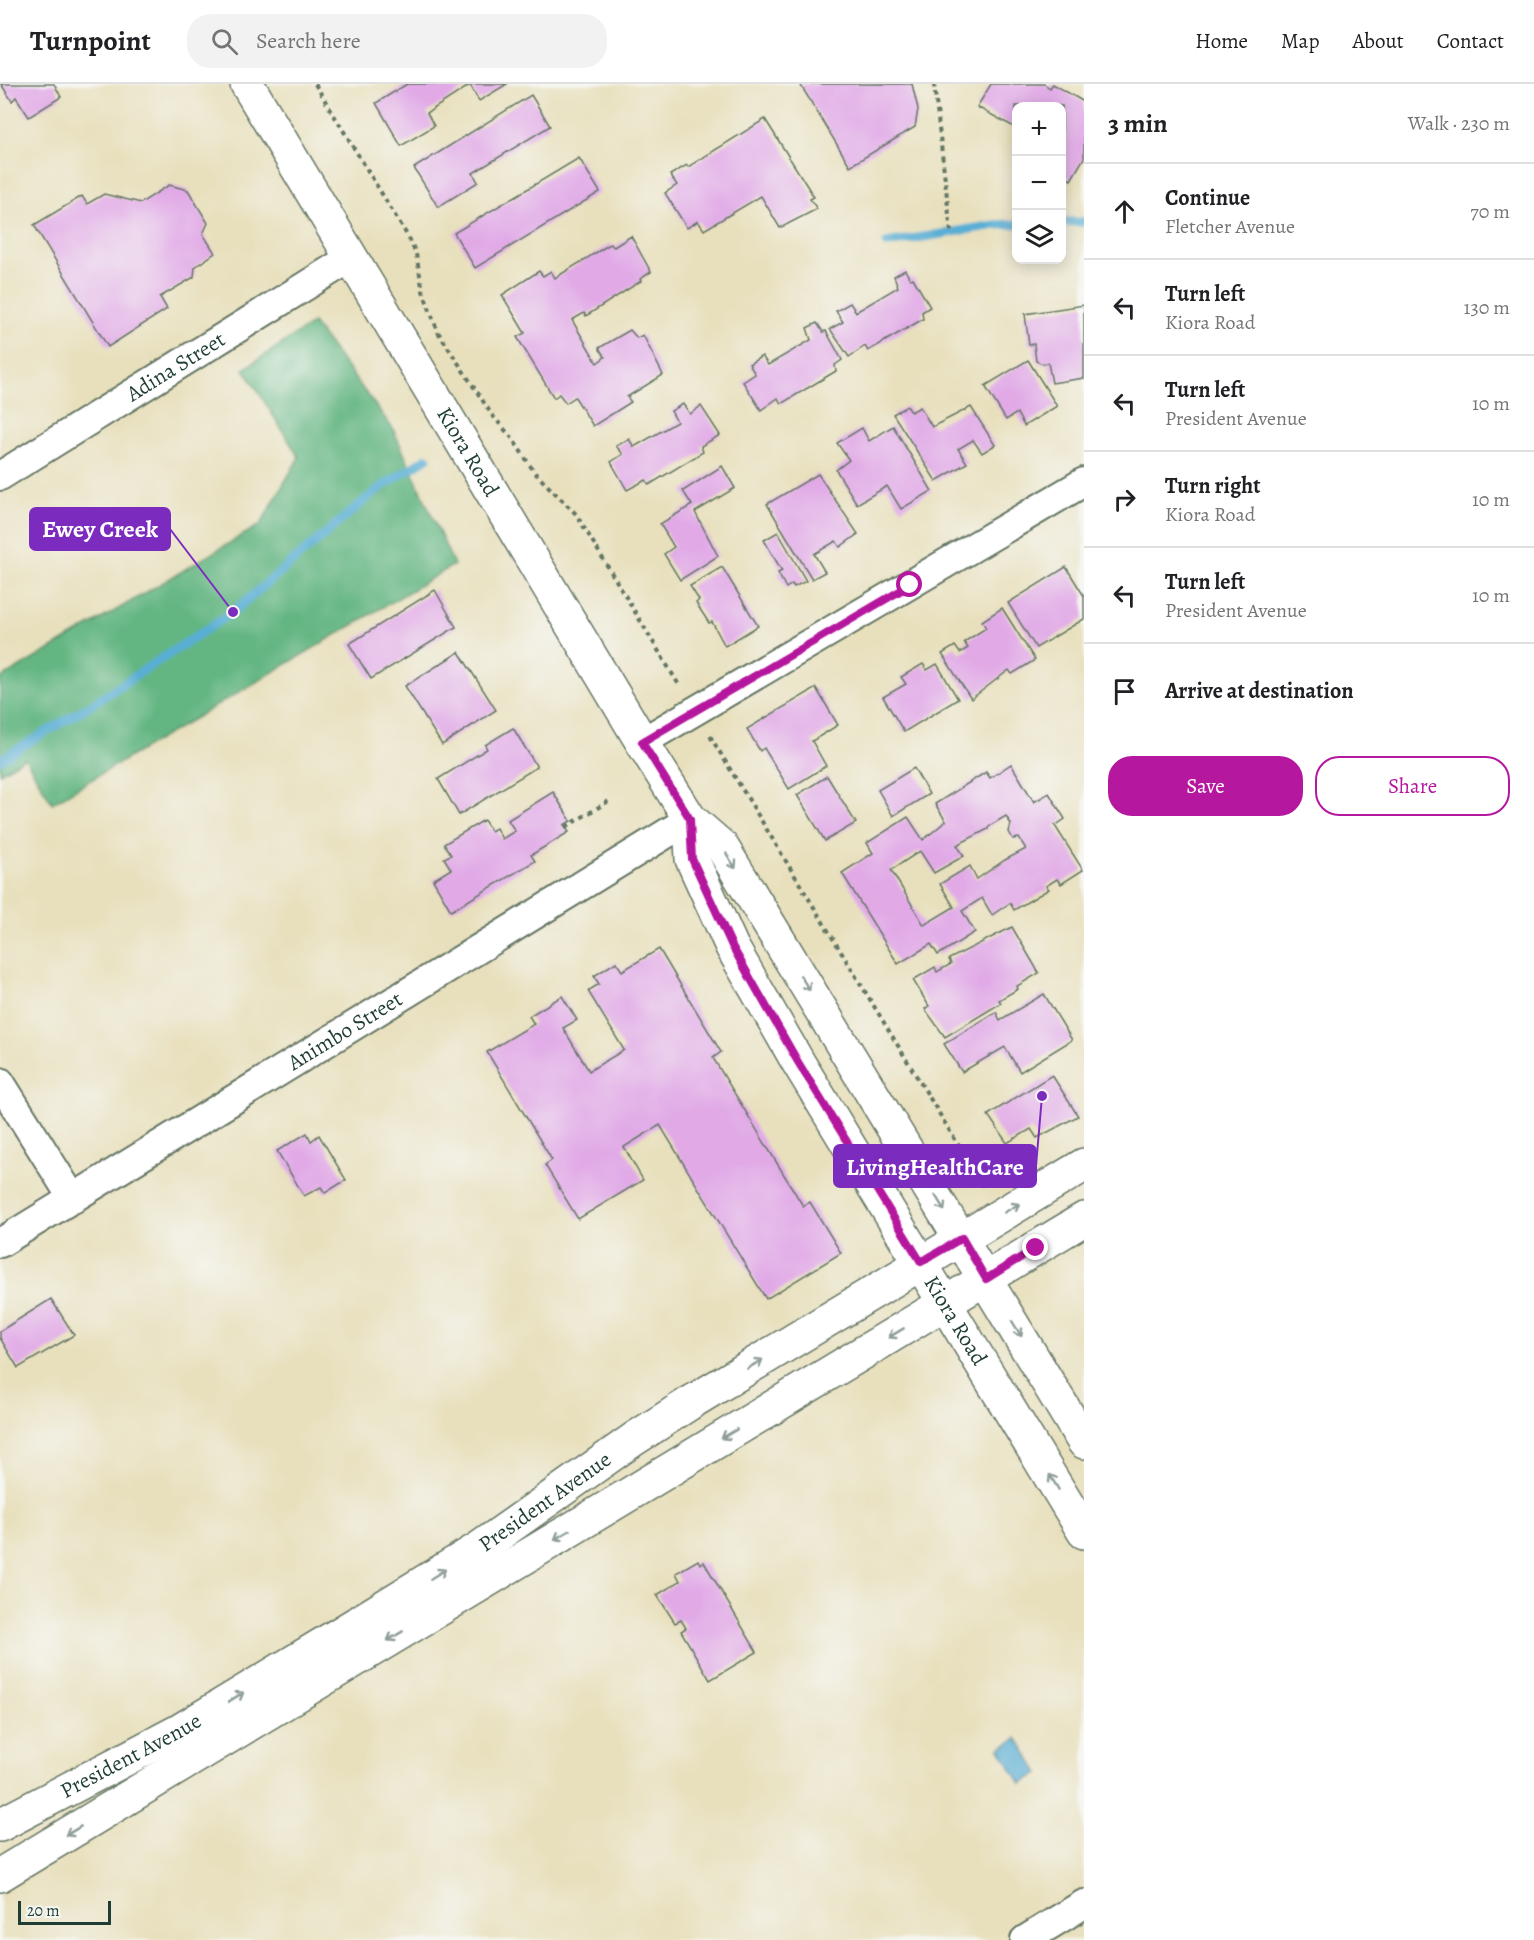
<!DOCTYPE html>
<html lang="en">
<head>
<meta charset="utf-8">
<style>
	body { margin:0; font-family:Alegreya,serif; background:#f2f2f2; color:#202124 }
	.controls { position:absolute; right:18px; top:18px; display:grid; overflow:hidden; border-radius:12px; box-shadow:0 3px 15px #0003 }
	.controls button { width:54px; height:54px; display:grid; place-items:center; padding:0; border:0; border-bottom:2px solid #e0e0e0; background:#fff; color:#202124; font:30px sans-serif }
	.scale { position:absolute; left:18px; bottom:15px; width:93px; box-sizing:border-box; padding-left:6px; border:3px solid #1f3d34; border-top:0; font-size:16px; line-height:21px; white-space:nowrap; color:#1f3d34; -webkit-text-stroke:4px #f6f6f2; paint-order:stroke }
	.stop { position:absolute; width:18px; height:18px; margin:-14px; border:4px solid #b5179e; border-radius:50%; background:#fff }
	.stop.end { background:#b5179e; border-color:#fff; box-shadow:0 2px 6px #0008 }
	.list { margin:0; padding:0; list-style:none }
	h2 { display:flex; justify-content:space-between; align-items:center; height:78px; margin:0; padding:0 24px; font-size:26px }
	h2 small { font-size:20px; font-weight:400; color:#757577 }
	.list li { display:grid; grid-template-columns:39px 1fr auto; gap:18px; align-items:center; box-sizing:border-box; height:96px; padding:0 24px; border-top:2px solid #e0e0e0 }
	.list b { display:block; font-size:22px; white-space:nowrap }
	.list p { margin:0; font-size:20px; white-space:nowrap; color:#757577 }
	.list em { font-size:20px; font-style:normal; color:#757577 }
	.actions { display:flex; gap:12px; padding:18px 24px }
	.actions a { flex:1; padding:14px 0; border:2px solid #b5179e; border-radius:24px; text-align:center; font-size:21px; color:#b5179e }
	.actions .main { background:#b5179e; color:#fff }
	.icon { flex:none; width:33px; height:33px; fill:none; stroke:currentColor; stroke-width:2; stroke-linecap:round; stroke-linejoin:round }
	.map { position:relative; flex:none; width:1084px; height:1856px; overflow:hidden }
	header { display:flex; align-items:center; gap:36px; box-sizing:border-box; height:84px; padding:0 30px; background:#fff; border-bottom:2px solid #e0e0e0 }
	header strong { font-size:28px }
	nav { display:flex; gap:33px; margin-inline-start:auto; font-size:21px }
	.search { width:420px; height:54px; background:#f2f2f2; display:flex; align-items:center; gap:15px; box-sizing:border-box; padding:0 21px; border-radius:24px; color:#757577; font-size:22px }
	main { display:flex }
	aside { flex:1; background:#fff }
	.map>svg:first-child { display:block }
</style>
</head>
<body>
<header>
<strong>Turnpoint</strong>
<div class="search"><svg class="icon" aria-label="search" viewBox="0 0 24 24"><circle cx="10" cy="10" r="6"/><path d="M15 15l6 6"/></svg>Search here</div>
<nav><a>Home</a><a>Map</a><a>About</a><a>Contact</a></nav>
</header>
<main>
<div class="map">
<svg width="1084" height="1856" viewBox="0 0 1084 1856">
	<rect width="100%" height="100%" fill="#f6f6f2"/>
	<filter id="ink" filterUnits="userSpaceOnUse"><feTurbulence type="fractalNoise" baseFrequency=".0167" numOctaves="2"/><feDisplacementMap in="SourceGraphic" scale="12" xChannelSelector="R" yChannelSelector="G"/><feConvolveMatrix kernelMatrix="1 2 1 2 8 2 1 2 1" color-interpolation-filters="sRGB"/></filter>
	<filter id="wash" filterUnits="userSpaceOnUse"><feTurbulence type="fractalNoise" baseFrequency=".008" numOctaves="4" result="noise"/><feDisplacementMap in="SourceGraphic" scale="24" xChannelSelector="R" yChannelSelector="G"/><feGaussianBlur stdDeviation="1.35" result="paint"/><feColorMatrix in="noise" values="0 0 0 0 0 0 0 0 0 0 0 0 0 0 0 0 0 1.4 0 .05"/><feComposite in="paint" operator="in"/></filter>
	<g filter="url(#wash)">
		<rect width="100%" height="100%" fill="#e8e0bd"/>
		<polygon fill="#63b682" stroke="#417a5b" stroke-width="1.5" points="313,239 393,345 454,481 52,719 25,674 0,689 0,595 260,441 299,373 244,285"/>
		<polygon fill="#58aed4" stroke="#3c7684" stroke-width="1.5" points="1017,1654 1039,1689 1021,1700 1000,1665"/>
		<g fill="none" stroke-linecap="round" stroke-linejoin="round">
			<g stroke="#58aed4" stroke-width="9">
				<polyline points="1062,138 1084,138"/>
				<polyline points="887,159 995,141 1016,140"/>
				<polyline points="0,676 89,622 233,528 377,406 427,374"/>
			</g>
		</g>
		<g id="blocks">
			<g fill="#e1aae7" fill-rule="evenodd">
				<polygon points="1,0 54,0 61,13 29,33 16,13 12,17"/>
				<polygon points="407,0 507,0 479,17 470,1 427,29 434,42 401,62 376,19"/>
				<polygon points="800,0 912,0 918,25 915,43 850,82"/>
				<polygon points="991,0 1044,0 1050,4 1053,0 1084,18 1084,74 1071,96 1062,91 1062,22 1016,22 1016,44 977,23"/>
				<polygon points="531,11 550,42 473,89 478,98 438,123 414,84"/>
				<polygon points="765,35 814,113 810,115 817,125 780,144 761,112 704,146 698,137 687,144 665,109 677,101 670,91 687,81 688,83"/>
				<polygon points="579,74 600,108 475,184 454,149"/>
				<polygon points="169,101 188,106 208,139 203,150 215,169 195,183 194,193 160,213 167,225 108,263 34,141 82,112 87,120 104,110 141,119"/>
				<polygon points="631,152 651,188 640,195 641,197 586,232 584,229 572,236 597,279 605,273 599,264 630,246 637,254 643,251 663,291 627,313 631,318 593,342 575,313 566,319 559,310 554,314 517,253 525,249 502,211 539,187 543,192 551,187 555,194 610,160 614,163"/>
				<polygon points="905,186 910,195 913,194 930,223 922,228 923,235 868,267 865,262 849,273 830,245 843,238 836,227 850,219 856,228 898,203 894,192"/>
				<polygon points="1084,221 1084,294 1052,299 1048,279 1043,280 1036,277 1034,260 1029,261 1025,230"/>
				<polygon points="817,239 823,248 826,247 842,276 835,281 836,287 781,320 778,314 761,326 743,298 755,290 749,280 762,272 768,281 811,256 807,244"/>
				<polygon points="1028,276 1057,322 1024,342 1017,329 1006,336 985,302"/>
				<polygon points="683,320 690,330 701,322 720,351 701,362 703,368 649,401 646,396 627,406 611,378 623,370 616,362 629,355 634,363 677,338 671,327"/>
				<polygon points="907,322 911,328 920,323 932,343 971,323 995,361 982,369 973,356 958,365 967,379 936,397 893,330"/>
				<polygon points="893,342 932,407 901,425 887,402 857,420 836,386 849,376 837,359 862,344 869,357"/>
				<polygon points="722,382 735,404 695,428 718,472 680,496 664,470 674,463 660,440 692,421 683,407"/>
				<polygon points="818,390 858,450 840,463 836,457 814,470 825,488 812,495 767,420"/>
				<polygon points="778,448 806,497 794,503 792,500 786,504 778,489 782,487 764,456"/>
				<polygon points="722,483 758,542 725,562 712,538 709,539 696,519 699,516 690,502"/>
				<polygon points="1066,483 1084,512 1084,535 1036,564 1008,519"/>
				<polygon points="435,506 456,543 371,595 349,560"/>
				<polygon points="1002,524 1035,576 1012,590 1009,586 971,615 942,570 955,562 960,569 968,564 964,558 986,544 982,537"/>
				<polygon points="459,568 496,626 442,661 405,602"/>
				<polygon points="923,580 927,586 937,580 958,615 904,648 883,613 906,600 901,593"/>
				<polygon points="816,604 838,641 812,657 826,682 789,705 764,664 760,667 747,645"/>
				<polygon points="513,644 537,683 459,731 438,695 487,665 485,661"/>
				<path d="M1011,680L1034,718L1049,709L1065,735L1055,742L1083,786L1061,800L1057,795L1046,802L1049,805L1014,826L1010,819L992,831L982,814L962,827L975,848L938,871L931,860L898,880L842,789L873,769L867,759L908,733L923,756L946,737L935,720L986,688L990,694ZM1006,732L1011,740L1009,748L1013,755L1019,754L1026,765L1005,776L977,795L970,782L940,800L954,823L924,841L891,786L920,767L934,789L964,772L957,761L988,745L989,742Z"/>
				<polygon points="914,684 929,710 893,732 878,706"/>
				<polygon points="827,692 856,739 825,757 797,711"/>
				<polygon points="553,708 571,737 564,741 569,748 531,771 535,777 451,827 433,796 451,785 444,774 451,771 444,760 484,736 491,747 496,744 502,755 515,747 508,736"/>
				<polygon points="1012,843 1039,889 1017,902 1018,905 999,916 1001,919 945,953 925,925 929,922 913,896 935,883 937,888 951,880 949,875"/>
				<polygon points="659,865 721,968 713,974 803,1122 810,1118 841,1169 766,1215 660,1041 624,1063 643,1096 578,1135 545,1081 552,1076 487,968 534,940 529,932 562,912 577,936 563,944 589,987 624,966 588,907 599,900 594,892 616,878 622,887"/>
				<polygon points="1044,910 1072,956 1020,988 1005,963 962,988 944,960 996,928 1000,936"/>
				<polygon points="1052,991 1078,1032 1037,1054 1031,1045 1007,1059 988,1031"/>
				<polygon points="307,1049 311,1057 319,1051 346,1096 325,1109 321,1103 304,1112 277,1067"/>
				<polygon points="51,1215 74,1251 18,1284 0,1254 0,1247"/>
				<polygon points="698,1476 700,1480 704,1478 757,1568 710,1596 681,1547 686,1544 681,1536 675,1539 657,1511 680,1497 676,1489"/>
			</g>
		</g>
	</g>
	<g filter="url(#ink)">
		<use href="#blocks" fill-opacity="0" stroke="#657664" stroke-width="1.5"/>
		<g fill="none" stroke-linecap="round" stroke-linejoin="round">
			<g stroke="#657664" stroke-width="32">
				<g id="street">
					<path id="s1" d="M0,392L352,173"/>
					<polyline points="642,658 1084,398"/>
					<polyline points="0,998 73,1115"/>
					<path id="s2" d="M0,1159L690,735"/>
					<polyline points="1025,1856 1084,1820"/>
				</g>
			</g>
			<g stroke="#657664" stroke-width="36">
				<g id="secondary">
					<path id="s3" d="M247,0L642,658L690,735L722,763L1084,1358"/>
					<path id="s4" d="M690,735L692,775L732,863L798,978L1084,1448"/>
					<path id="s5" d="M0,1741L179,1647L328,1557L481,1463L634,1355L690,1319L1084,1081"/>
					<polyline points="0,1791 1084,1135"/>
				</g>
			</g>
			<g stroke="#657664" stroke-width="4" stroke-dasharray="4.5 4.5" stroke-linecap="butt">
				<polyline points="315,0 410,156 416,170 423,207 438,248 492,331 512,354 535,389 576,430 679,601"/>
				<polyline points="934,0 951,148"/>
				<polyline points="710,652 985,1105"/>
				<polyline points="566,743 612,715"/>
			</g>
			<use href="#street" stroke="#fff" stroke-width="28"/>
			<use href="#secondary" stroke="#fff" stroke-width="33"/>
		</g>
		<defs><path id="oneway-shaft" d="M-6 0H5M1.5-3L5.5 0L1.5 3" fill="none" stroke-width="1.6" stroke-linecap="round" stroke-linejoin="round" transform="scale(1.5)"/></defs>
		<g stroke="#8f9e9a">
			<use href="#oneway-shaft" transform="translate(731 777) rotate(58)"/>
			<use href="#oneway-shaft" transform="translate(805 899) rotate(58)"/>
			<use href="#oneway-shaft" transform="translate(940 1119) rotate(59)"/>
			<use href="#oneway-shaft" transform="translate(1012 1124) rotate(-30)"/>
			<use href="#oneway-shaft" transform="translate(1017 1245) rotate(58)"/>
			<use href="#oneway-shaft" transform="translate(896 1249) rotate(149)"/>
			<use href="#oneway-shaft" transform="translate(755 1280) rotate(-31)"/>
			<use href="#oneway-shaft" transform="translate(729 1350) rotate(149)"/>
			<use href="#oneway-shaft" transform="translate(1054 1398) rotate(-121)"/>
			<use href="#oneway-shaft" transform="translate(562 1451) rotate(149)"/>
			<use href="#oneway-shaft" transform="translate(438 1490) rotate(-32)"/>
			<use href="#oneway-shaft" transform="translate(395 1552) rotate(149)"/>
			<use href="#oneway-shaft" transform="translate(236 1613) rotate(-31)"/>
			<use href="#oneway-shaft" transform="translate(73 1747) rotate(149)"/>
		</g>
	</g>
	<g fill="none" stroke-linecap="round" stroke-linejoin="round" filter="url(#ink)">
		<polyline stroke="#b5179e" stroke-width="8" points="910,501 642,658 690,735 692,775 732,862 798,978 921,1178 962,1154 986,1195 1036,1164"/>
	</g>
	<g text-anchor="middle" dominant-baseline="central" stroke-width="4.5" stroke-linejoin="round" paint-order="stroke">
		<g font-size="22" fill="#1f3d34" stroke="#f6f6f2">
			<text stroke="none"><textPath href="#s1" startOffset="207">Adina Street</textPath></text>
			<text stroke="none"><textPath href="#s3" startOffset="429">Kiora Road</textPath></text>
			<text stroke="none"><textPath href="#s2" startOffset="405">Animbo Street</textPath></text>
			<text stroke="none"><textPath href="#s4" startOffset="572">Kiora Road</textPath></text>
			<text stroke="none"><textPath href="#s5" startOffset="634">President Avenue</textPath></text>
			<text stroke="none"><textPath href="#s5" startOffset="148">President Avenue</textPath></text>
		</g>
	</g>
	<path fill="none" stroke="#7b2cbf" stroke-width="2" d="M233 528L170 445M1042 1012L1036 1082"/>
	<g fill="#7b2cbf" stroke="#f6f6f2" stroke-width="2">
		<circle cx="233" cy="528" r="6"/>
		<circle cx="1042" cy="1012" r="6"/>
	</g>
	<g fill="#7b2cbf" stroke="#7b2cbf" stroke-width="2">
		<rect x="30" y="424" width="140" height="42" rx="6"/>
		<rect x="834" y="1061" width="202" height="42" rx="6"/>
	</g>
	<g font-size="24" text-anchor="middle" font-weight="bold" fill="#fff">
		<text x="100" y="453">Ewey Creek</text>
		<text x="935" y="1091">LivingHealthCare</text>
	</g>
</svg>
<div class="controls">
<button>+</button>
<button>−</button>
<button><svg class="icon" aria-label="layers" viewBox="0 0 24 24"><path d="M12 4l9 5-9 5-9-5zM3 14l9 5 9-5"/></svg></button>
</div>
<div class="scale">20 m</div>
<div class="stop" style="left:910px;top:501px"></div>
<div class="stop end" style="left:1036px;top:1164px"></div>
</div>
<aside>
<h2>3 min<small>Walk · 230 m</small></h2>
<ul class="list">
<li><svg class="icon" aria-label="ahead" viewBox="0 0 24 24"><path d="M12 20V5M6 11l6-6 6 6"/></svg><div><b>Continue</b><p>Fletcher Avenue</p></div><em>70 m</em></li>
<li><svg class="icon" aria-label="left" viewBox="0 0 24 24"><path d="M17 20v-9H6M10 6l-5 5 5 5"/></svg><div><b>Turn left</b><p>Kiora Road</p></div><em>130 m</em></li>
<li><svg class="icon" aria-label="left" viewBox="0 0 24 24"><path d="M17 20v-9H6M10 6l-5 5 5 5"/></svg><div><b>Turn left</b><p>President Avenue</p></div><em>10 m</em></li>
<li><svg class="icon" aria-label="right" viewBox="0 0 24 24"><path d="M7 20v-9h11M14 6l5 5-5 5"/></svg><div><b>Turn right</b><p>Kiora Road</p></div><em>10 m</em></li>
<li><svg class="icon" aria-label="left" viewBox="0 0 24 24"><path d="M17 20v-9H6M10 6l-5 5 5 5"/></svg><div><b>Turn left</b><p>President Avenue</p></div><em>10 m</em></li>
<li><svg class="icon" aria-label="arrive" viewBox="0 0 24 24"><path d="M6 21V4h12l-3 4 3 4H6"/></svg><div><b>Arrive at destination</b></div></li>
</ul>
<div class="actions"><a class="main">Save</a><a>Share</a></div>
</aside>
</main>
</body>
</html>
